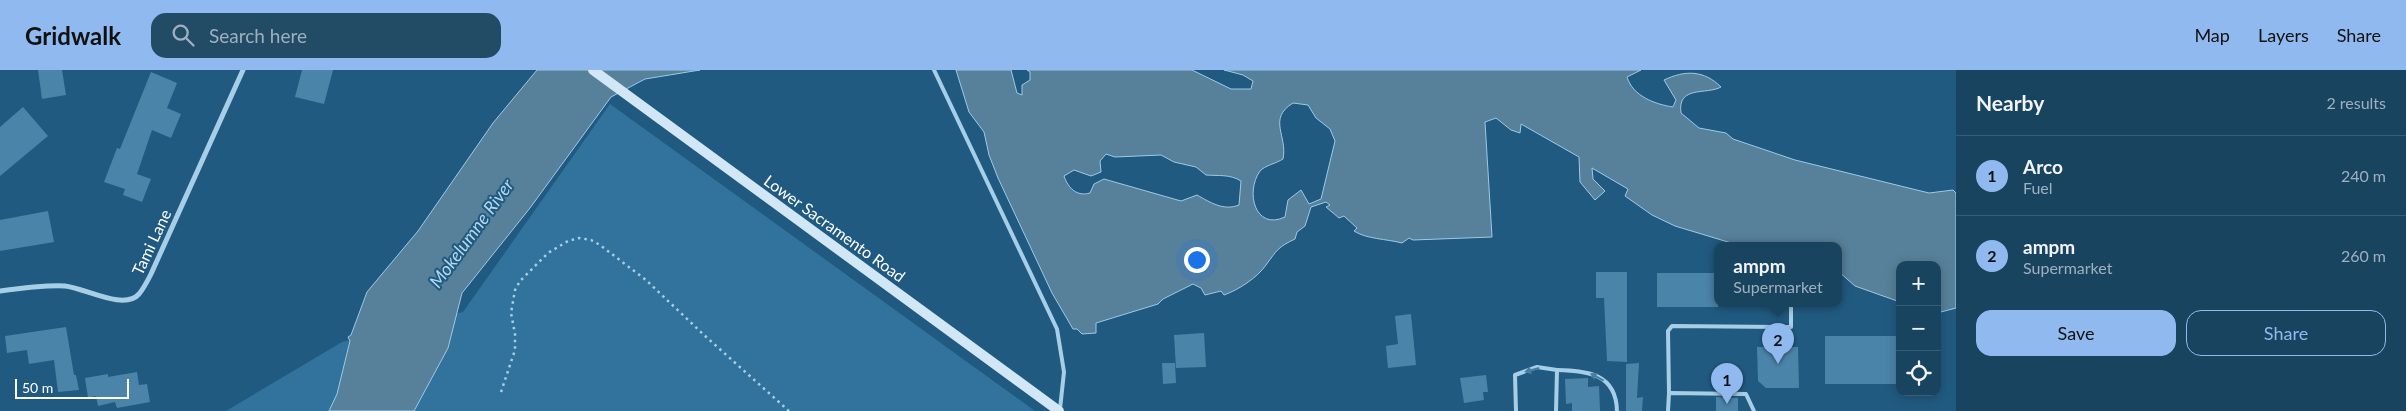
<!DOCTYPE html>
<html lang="en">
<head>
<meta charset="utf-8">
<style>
	body { margin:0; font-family:Lato,sans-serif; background:#224b66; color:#f1f3f6 }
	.controls { position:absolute; right:15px; bottom:15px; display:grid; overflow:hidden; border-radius:10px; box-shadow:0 2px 12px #0003 }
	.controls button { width:45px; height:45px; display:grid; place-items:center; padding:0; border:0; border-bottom:1px solid #375c75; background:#194460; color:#f1f3f6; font:25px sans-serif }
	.scale { position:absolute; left:15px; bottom:12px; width:114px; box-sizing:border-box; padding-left:5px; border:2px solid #fff; border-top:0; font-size:14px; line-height:18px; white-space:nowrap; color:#fff; -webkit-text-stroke:4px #215a80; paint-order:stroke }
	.you { position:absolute; left:1196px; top:189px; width:18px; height:18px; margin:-12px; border:4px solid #fff; border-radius:50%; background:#1a73e8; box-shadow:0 0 0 8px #1a73e833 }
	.badge { display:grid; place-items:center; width:32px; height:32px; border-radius:50%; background:#90b9f0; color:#111; font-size:16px; font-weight:700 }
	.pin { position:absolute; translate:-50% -41px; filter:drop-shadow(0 1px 2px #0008) }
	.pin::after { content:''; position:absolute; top:26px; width:18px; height:15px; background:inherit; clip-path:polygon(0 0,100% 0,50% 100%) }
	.popup { position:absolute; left:1714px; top:172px; width:128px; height:65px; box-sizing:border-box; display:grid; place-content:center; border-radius:10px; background:#194460; filter:drop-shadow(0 1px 4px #0005); font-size:16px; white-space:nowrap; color:#9fb0bd }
	.popup b { font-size:19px; color:#f1f3f6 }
	.popup::after { content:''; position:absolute; left:50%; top:100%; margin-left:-10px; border:10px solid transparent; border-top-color:#194460 }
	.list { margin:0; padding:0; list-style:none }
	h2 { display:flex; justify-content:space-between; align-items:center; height:65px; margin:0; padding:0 20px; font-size:21px }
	h2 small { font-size:16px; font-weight:400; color:#9fb0bd }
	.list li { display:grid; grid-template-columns:32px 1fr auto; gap:15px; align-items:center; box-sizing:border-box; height:80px; padding:0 20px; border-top:1px solid #375c75 }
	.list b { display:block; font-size:19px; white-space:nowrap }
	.list p { margin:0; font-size:16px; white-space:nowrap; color:#9fb0bd }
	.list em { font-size:16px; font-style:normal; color:#9fb0bd }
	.actions { display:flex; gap:10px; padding:15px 20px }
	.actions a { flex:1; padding:11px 0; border:1px solid #90b9f0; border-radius:15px; text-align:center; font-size:18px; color:#90b9f0 }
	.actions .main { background:#90b9f0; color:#111 }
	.icon { flex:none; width:28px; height:28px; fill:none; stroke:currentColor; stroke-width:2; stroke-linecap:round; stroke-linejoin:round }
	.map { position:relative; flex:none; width:1956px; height:341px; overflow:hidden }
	header { display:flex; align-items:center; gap:30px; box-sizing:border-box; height:70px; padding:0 25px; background:#90b9f0; color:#111 }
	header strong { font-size:24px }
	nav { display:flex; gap:28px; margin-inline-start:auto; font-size:18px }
	.search { width:350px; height:45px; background:#224b66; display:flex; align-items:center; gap:12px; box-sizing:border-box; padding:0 18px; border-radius:15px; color:#9fb0bd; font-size:19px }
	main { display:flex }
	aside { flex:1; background:#194460 }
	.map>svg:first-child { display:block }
</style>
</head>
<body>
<header>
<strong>Gridwalk</strong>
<div class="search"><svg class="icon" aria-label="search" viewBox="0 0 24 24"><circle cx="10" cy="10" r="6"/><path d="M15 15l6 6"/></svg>Search here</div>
<nav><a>Map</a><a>Layers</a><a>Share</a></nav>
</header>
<main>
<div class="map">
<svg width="1956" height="341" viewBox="0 0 1956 341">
	<rect width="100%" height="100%" fill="#215a80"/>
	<polygon fill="#31739c" points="610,34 1035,341 226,341 342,272 463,242"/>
	<g fill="#57809a" stroke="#9bcbe8" fill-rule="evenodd">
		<polygon points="537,0 700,0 645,9 611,27 530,138 462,223 448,278 414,341 329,341 337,324 350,271 348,267 351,265 367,222 418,161 493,53"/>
		<path d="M956,0H1011L1017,23L1022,25V15L1030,10V2L1027,0H1192L1231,19H1251L1253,11L1243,5L1224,0H1641L1627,7C1633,26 1654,34 1673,37L1676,30L1664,10C1685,0 1704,0 1721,17C1707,25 1677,15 1681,43L1699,58L1726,63L1733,69L1795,90L1929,123L1953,120L1956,123V238L1937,243V195H1900V232L1855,216L1838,201V175H1738L1675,156L1652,145L1625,126L1628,119L1592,98L1593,109L1605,121L1595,130L1580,112L1579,87L1521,54L1520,63L1511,60L1496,48L1485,52L1492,167L1413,170L1409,168L1402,173C1387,169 1366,169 1354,161L1357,158L1344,146L1339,148L1326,137L1330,135L1326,132L1311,137L1305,156L1297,162L1295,169C1278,177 1277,180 1266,195C1257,208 1238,220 1224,225L1221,221L1205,225L1201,218L1193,214L1163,229L1158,234L1096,253V263L1082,264L1077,259H1073L1052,223L998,108L989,85L984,62L969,42ZM1293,33L1308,35L1316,48L1330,59L1335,71L1321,129L1309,134L1301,120L1288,130L1285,147C1255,161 1245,122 1260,101C1264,96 1277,93 1283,89C1288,66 1267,49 1293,33ZM1106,84L1115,87L1161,85L1174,92L1196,97L1206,105C1218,106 1230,104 1241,111L1239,135C1224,141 1211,133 1197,125L1181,131L1104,109L1094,114L1090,123C1077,127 1068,118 1064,106L1074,100L1091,106L1101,102L1100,91Z"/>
	</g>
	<g fill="#4a84a9">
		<polygon points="38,0 62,0 66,25 42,29"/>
		<polygon points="302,0 333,0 324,34 295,27"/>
		<polygon points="151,2 177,13 167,38 181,44 171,68 152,60 137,104 151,109 142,132 123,125 125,119 104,112 117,78 120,79"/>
		<polygon points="23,37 48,66 0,106 0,57"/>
		<polygon points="48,141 54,172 0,181 0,150"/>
		<polygon points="1596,202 1627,202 1627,292 1607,291 1604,228 1596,228"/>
		<rect x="1657" y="203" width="61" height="34"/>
		<polygon points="1411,244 1416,295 1388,298 1386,276 1398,274 1395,246"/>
		<polygon points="66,257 74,305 76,305 79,320 58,322 54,290 29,294 27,280 7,283 5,266"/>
		<polygon points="1204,263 1206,297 1176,298 1174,265"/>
		<rect x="1825" y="266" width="75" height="48"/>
		<polygon points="1757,277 1798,277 1799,318 1766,318 1758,311"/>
		<polygon points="1162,293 1175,293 1176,313 1163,314"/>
		<polygon points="1639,293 1637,328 1643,327 1642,341 1626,341 1626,294"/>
		<polygon points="137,302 139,315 147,314 150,332 117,338 115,332 98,336 96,326 88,328 85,308 108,304 108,307"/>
		<polygon points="1486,305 1488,322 1483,322 1484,330 1464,333 1460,308"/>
		<polygon points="1588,308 1588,317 1599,316 1600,341 1572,341 1572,333 1566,334 1565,309"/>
		<polygon points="1716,327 1738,328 1738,341 1716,341"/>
	</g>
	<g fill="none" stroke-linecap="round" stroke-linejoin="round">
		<polyline stroke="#a7cee7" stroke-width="2.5" stroke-dasharray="2.5 4" stroke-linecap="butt" points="501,322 515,280 515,264 511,243 515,220 520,211 548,183 568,171 579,168 591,170 600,175 646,210 704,265 789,341"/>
		<g stroke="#a7cee7" stroke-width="4">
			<polyline points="934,0 1057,259 1064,302 1060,339"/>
			<path d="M1557,300C1587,301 1616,303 1617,341"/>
			<polyline points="1669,323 1668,261 1672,256 1791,257 1791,233"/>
			<polyline points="1516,341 1515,305 1537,297 1557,300 1556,341"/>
			<polyline points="1668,341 1669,323 1746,324 1754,341"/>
		</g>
		<path stroke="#a7cee7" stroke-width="5" d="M0,221C22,218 44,215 65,216C85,218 124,241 139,224C144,218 148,210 151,204L243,0"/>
		<polyline stroke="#d1e7f6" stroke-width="10" points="593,0 1059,341"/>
	</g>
	<defs><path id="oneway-solid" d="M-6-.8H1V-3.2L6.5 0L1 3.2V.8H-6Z" transform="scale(1.25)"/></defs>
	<g fill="#497d9f">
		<use href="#oneway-solid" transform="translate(1532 300) rotate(165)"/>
		<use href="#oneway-solid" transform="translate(1597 307) rotate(-152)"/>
	</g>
	<g text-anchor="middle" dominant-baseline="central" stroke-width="4" stroke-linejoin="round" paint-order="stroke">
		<g font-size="16" fill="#fff" stroke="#215a80">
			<text transform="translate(835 158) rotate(36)">Lower Sacramento Road</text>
			<text transform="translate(151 172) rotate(-65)">Tami Lane</text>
		</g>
		<g font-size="18" font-style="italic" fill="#b2d8ef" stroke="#215a80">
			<text transform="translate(471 163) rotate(-54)">Mokelumne River</text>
		</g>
	</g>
</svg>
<div class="controls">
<button>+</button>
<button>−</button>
<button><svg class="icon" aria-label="locate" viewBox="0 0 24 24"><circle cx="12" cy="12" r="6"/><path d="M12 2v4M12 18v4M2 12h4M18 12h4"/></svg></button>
</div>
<div class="scale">50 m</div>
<div class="you"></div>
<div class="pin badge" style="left:1727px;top:334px">1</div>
<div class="pin badge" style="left:1778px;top:294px">2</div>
<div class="popup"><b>ampm</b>Supermarket</div>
</div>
<aside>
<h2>Nearby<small>2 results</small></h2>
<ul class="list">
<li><span class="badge">1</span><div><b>Arco</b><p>Fuel</p></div><em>240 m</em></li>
<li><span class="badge">2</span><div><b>ampm</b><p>Supermarket</p></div><em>260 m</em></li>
</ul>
<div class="actions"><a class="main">Save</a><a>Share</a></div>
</aside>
</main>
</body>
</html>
